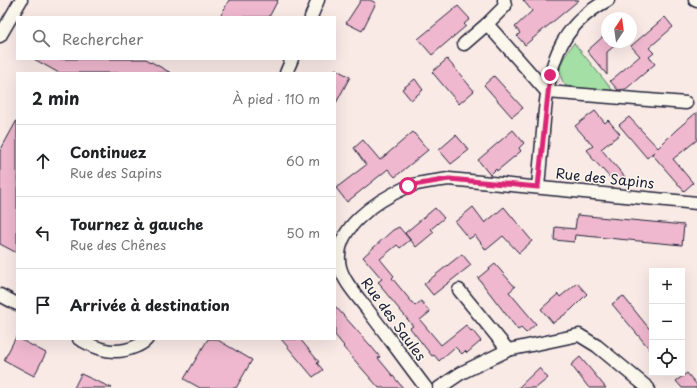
<!DOCTYPE html>
<html lang="fr">
<head>
<meta charset="utf-8">
<style>
	body { margin:0; font-family:"Playpen Sans",sans-serif; background:#f2f2f2; color:#202124 }
	.controls { position:absolute; right:12px; bottom:12px; display:grid; overflow:hidden; border-radius:0px; box-shadow:0 4px 16px #0002 }
	.controls button { width:36px; height:36px; display:grid; place-items:center; padding:0; border:0; border-bottom:1px solid #e0e0e0; background:#fff; color:#202124; font:20px sans-serif }
	.compass { position:absolute; left:601px; top:12px; width:36px; height:36px; border-radius:50%; background:#fff; box-shadow:0 4px 16px #0002; rotate:13deg }
	.stop { position:absolute; width:12px; height:12px; margin:-9px; border:3px solid #db2777; border-radius:50%; background:#fff }
	.stop.end { background:#db2777; border-color:#fff; box-shadow:0 1px 4px #0008 }
	.list { margin:0; padding:0; list-style:none }
	h2 { display:flex; justify-content:space-between; align-items:center; height:52px; margin:0; padding:0 16px; font-size:17px }
	h2 small { font-size:13px; font-weight:400; color:#757577 }
	.list li { display:grid; grid-template-columns:26px 1fr auto; gap:12px; align-items:center; box-sizing:border-box; height:72px; padding:0 16px; border-top:1px solid #e0e0e0 }
	.list b { display:block; font-size:15px; white-space:nowrap }
	.list p { margin:0; font-size:13px; white-space:nowrap; color:#757577 }
	.list em { font-size:13px; font-style:normal; color:#757577 }
	.icon { flex:none; width:22px; height:22px; fill:none; stroke:currentColor; stroke-width:2; stroke-linecap:round; stroke-linejoin:round }
	.map { position:relative; flex:none; width:697px; height:388px; overflow:hidden }
	.search { position:absolute; background:#fff; box-shadow:0 4px 16px #0002; left:16px; top:16px; width:320px; height:44px; display:flex; align-items:center; gap:10px; box-sizing:border-box; padding:0 14px; border-radius:0px; color:#757577; font-size:15px }
	.panel { position:absolute; background:#fff; box-shadow:0 4px 16px #0002; left:16px; top:72px; width:320px; height:268px; border-radius:0px }
	.map>svg:first-child { display:block }
</style>
</head>
<body>
<div class="map">
<svg width="697" height="388" viewBox="0 0 697 388">
	<rect width="100%" height="100%" fill="#f9eae6"/>
	<filter id="ink" filterUnits="userSpaceOnUse"><feTurbulence type="fractalNoise" baseFrequency=".025" numOctaves="2"/><feDisplacementMap in="SourceGraphic" scale="8" xChannelSelector="R" yChannelSelector="G"/><feConvolveMatrix kernelMatrix="1 2 1 2 8 2 1 2 1" color-interpolation-filters="sRGB"/></filter>
	<g filter="url(#ink)">
		<path fill="#a4dfa5" stroke="#638070" d="M574,43L614,92L566,86C553,70 564,57 574,43Z"/>
		<g fill="#efb8ce" stroke="#22223b">
			<polygon points="229,0 278,0 269,17 220,17"/>
			<polygon points="361,0 370,0 376,3 362,31 346,23"/>
			<polygon points="523,0 579,0 525,45 517,36 520,33 515,27 532,11"/>
			<polygon points="458,6 470,19 464,24 466,26 432,55 418,39"/>
			<polygon points="665,17 673,27 649,48 654,53 649,57 655,64 626,89 618,90 610,81 640,56 631,46"/>
			<polygon points="607,33 607,42 619,42 607,52 607,75 587,51"/>
			<polygon points="34,59 146,59 171,73 59,73"/>
			<polygon points="447,59 474,91 459,104 432,72"/>
			<polygon points="335,69 350,77 335,105"/>
			<polygon points="494,76 523,108 512,117 484,85"/>
			<polygon points="415,79 423,90 411,100 402,89"/>
			<polygon points="595,111 605,123 608,120 620,134 601,149 625,177 616,184 591,157 592,156 587,150 593,146 575,126"/>
			<polygon points="697,112 697,140 673,159 693,183 684,191 652,154 655,151 647,158 619,125 629,117 658,148 676,130"/>
			<polygon points="17,120 17,253 0,244 0,151"/>
			<polygon points="513,130 524,143 519,148 521,151 497,171 496,169 490,175 478,160"/>
			<polygon points="413,132 428,150 395,177 388,169 347,202 336,188 366,165 354,148 363,140 380,160"/>
			<polygon points="456,135 469,150 451,164 439,150"/>
			<polygon points="473,207 485,223 504,207 532,241 519,253 503,236 486,250 475,235 469,239 455,222"/>
			<polygon points="435,208 444,218 431,229 434,232 416,247 405,233"/>
			<polygon points="577,215 684,225 682,245 575,235 574,242 554,240 555,227 575,229"/>
			<polygon points="399,227 410,240 400,248 397,245 380,259 394,276 392,278 415,306 421,301 430,312 420,320 441,345 466,325 471,331 472,330 481,341 467,353 465,351 462,354 455,347 439,361 434,355 432,356 410,328 413,326 381,287 382,286 378,282 382,279 363,257 393,230"/>
			<polygon points="462,254 471,265 433,295 424,284"/>
			<polygon points="495,264 515,287 509,292 536,324 526,333 521,328 518,330 478,278"/>
			<polygon points="577,283 587,294 571,310 553,323 541,309 558,294 560,297"/>
			<polygon points="623,296 652,332 652,352 612,304"/>
			<polygon points="335,306 370,345 380,357 378,358 403,388 379,388 343,347 344,346 335,335"/>
			<polygon points="16,337 46,353 34,376 4,360"/>
			<polygon points="208,339 216,339 252,360 236,388 200,388 184,379"/>
			<polygon points="281,339 300,339 319,362 317,363 323,370 313,377"/>
			<polygon points="580,357 592,371 606,388 589,388 582,379 571,365"/>
			<polygon points="539,368 548,378 536,388 518,388"/>
			<polygon points="687,373 697,385 697,388 682,388 676,381"/>
			<polygon points="81,374 112,388 74,388"/>
		</g>
		<g fill="none" stroke-linecap="round" stroke-linejoin="round">
			<g stroke="#22223b" stroke-width="15">
				<g id="minor">
					<polyline points="504,0 505,6 487,24 547,92 686,103"/>
					<polyline points="695,0 697,1"/>
					<polyline points="311,17 318,0"/>
					<polyline points="0,36 21,0"/>
					<polyline points="464,44 487,24"/>
					<polyline points="286,73 292,59"/>
					<path d="M538,187C540,164 542,142 544,120C549,66 557,27 608,0"/>
					<polyline points="459,290 508,350"/>
					<polyline points="0,295 17,304"/>
					<path d="M79,339C99,350 115,356 137,346C141,344 144,343 147,339"/>
					<path d="M426,388C407,363 389,338 370,313C360,299 344,283 340,267C331,229 378,200 407,187C419,182 436,181 449,179L697,203"/>
					<polyline points="439,388 461,373 508,350 579,335 597,346 648,388"/>
				</g>
			</g>
			<use href="#minor" stroke="#fbf7ec" stroke-width="12"/>
		</g>
	</g>
	<g fill="none" stroke-linecap="round" stroke-linejoin="round" filter="url(#ink)">
		<polyline stroke="#db2777" stroke-width="5" points="408,186 449,179 538,187 550,75"/>
	</g>
	<g text-anchor="middle" dominant-baseline="central" stroke-width="3" stroke-linejoin="round" paint-order="stroke">
		<g font-size="14" fill="#22223b" stroke="#fbf7ec">
			<text transform="translate(605 178) rotate(6)">Rue des Sapins</text>
			<text transform="translate(394 319) rotate(54)">Rue des Saules</text>
		</g>
	</g>
</svg>
<div class="controls">
<button>+</button>
<button>−</button>
<button><svg class="icon" aria-label="locate" viewBox="0 0 24 24"><circle cx="12" cy="12" r="6"/><path d="M12 2v4M12 18v4M2 12h4M18 12h4"/></svg></button>
</div>
<svg class="compass" viewBox="-18 -18 36 36"><path d="M0-13l5 13h-10z" fill="#e53935"/><path d="M0 13l5-13h-10z" fill="#757577"/></svg>
<div class="stop" style="left:408px;top:186px"></div>
<div class="stop end" style="left:550px;top:75px"></div>
<div class="search"><svg class="icon" aria-label="search" viewBox="0 0 24 24"><circle cx="10" cy="10" r="6"/><path d="M15 15l6 6"/></svg>Rechercher</div>
<section class="panel">
<h2>2 min<small>À pied · 110 m</small></h2>
<ul class="list">
<li><svg class="icon" aria-label="ahead" viewBox="0 0 24 24"><path d="M12 20V5M6 11l6-6 6 6"/></svg><div><b>Continuez</b><p>Rue des Sapins</p></div><em>60 m</em></li>
<li><svg class="icon" aria-label="left" viewBox="0 0 24 24"><path d="M17 20v-9H6M10 6l-5 5 5 5"/></svg><div><b>Tournez à gauche</b><p>Rue des Chênes</p></div><em>50 m</em></li>
<li><svg class="icon" aria-label="arrive" viewBox="0 0 24 24"><path d="M6 21V4h12l-3 4 3 4H6"/></svg><div><b>Arrivée à destination</b></div></li>
</ul>
</section>
</div>
</body>
</html>
